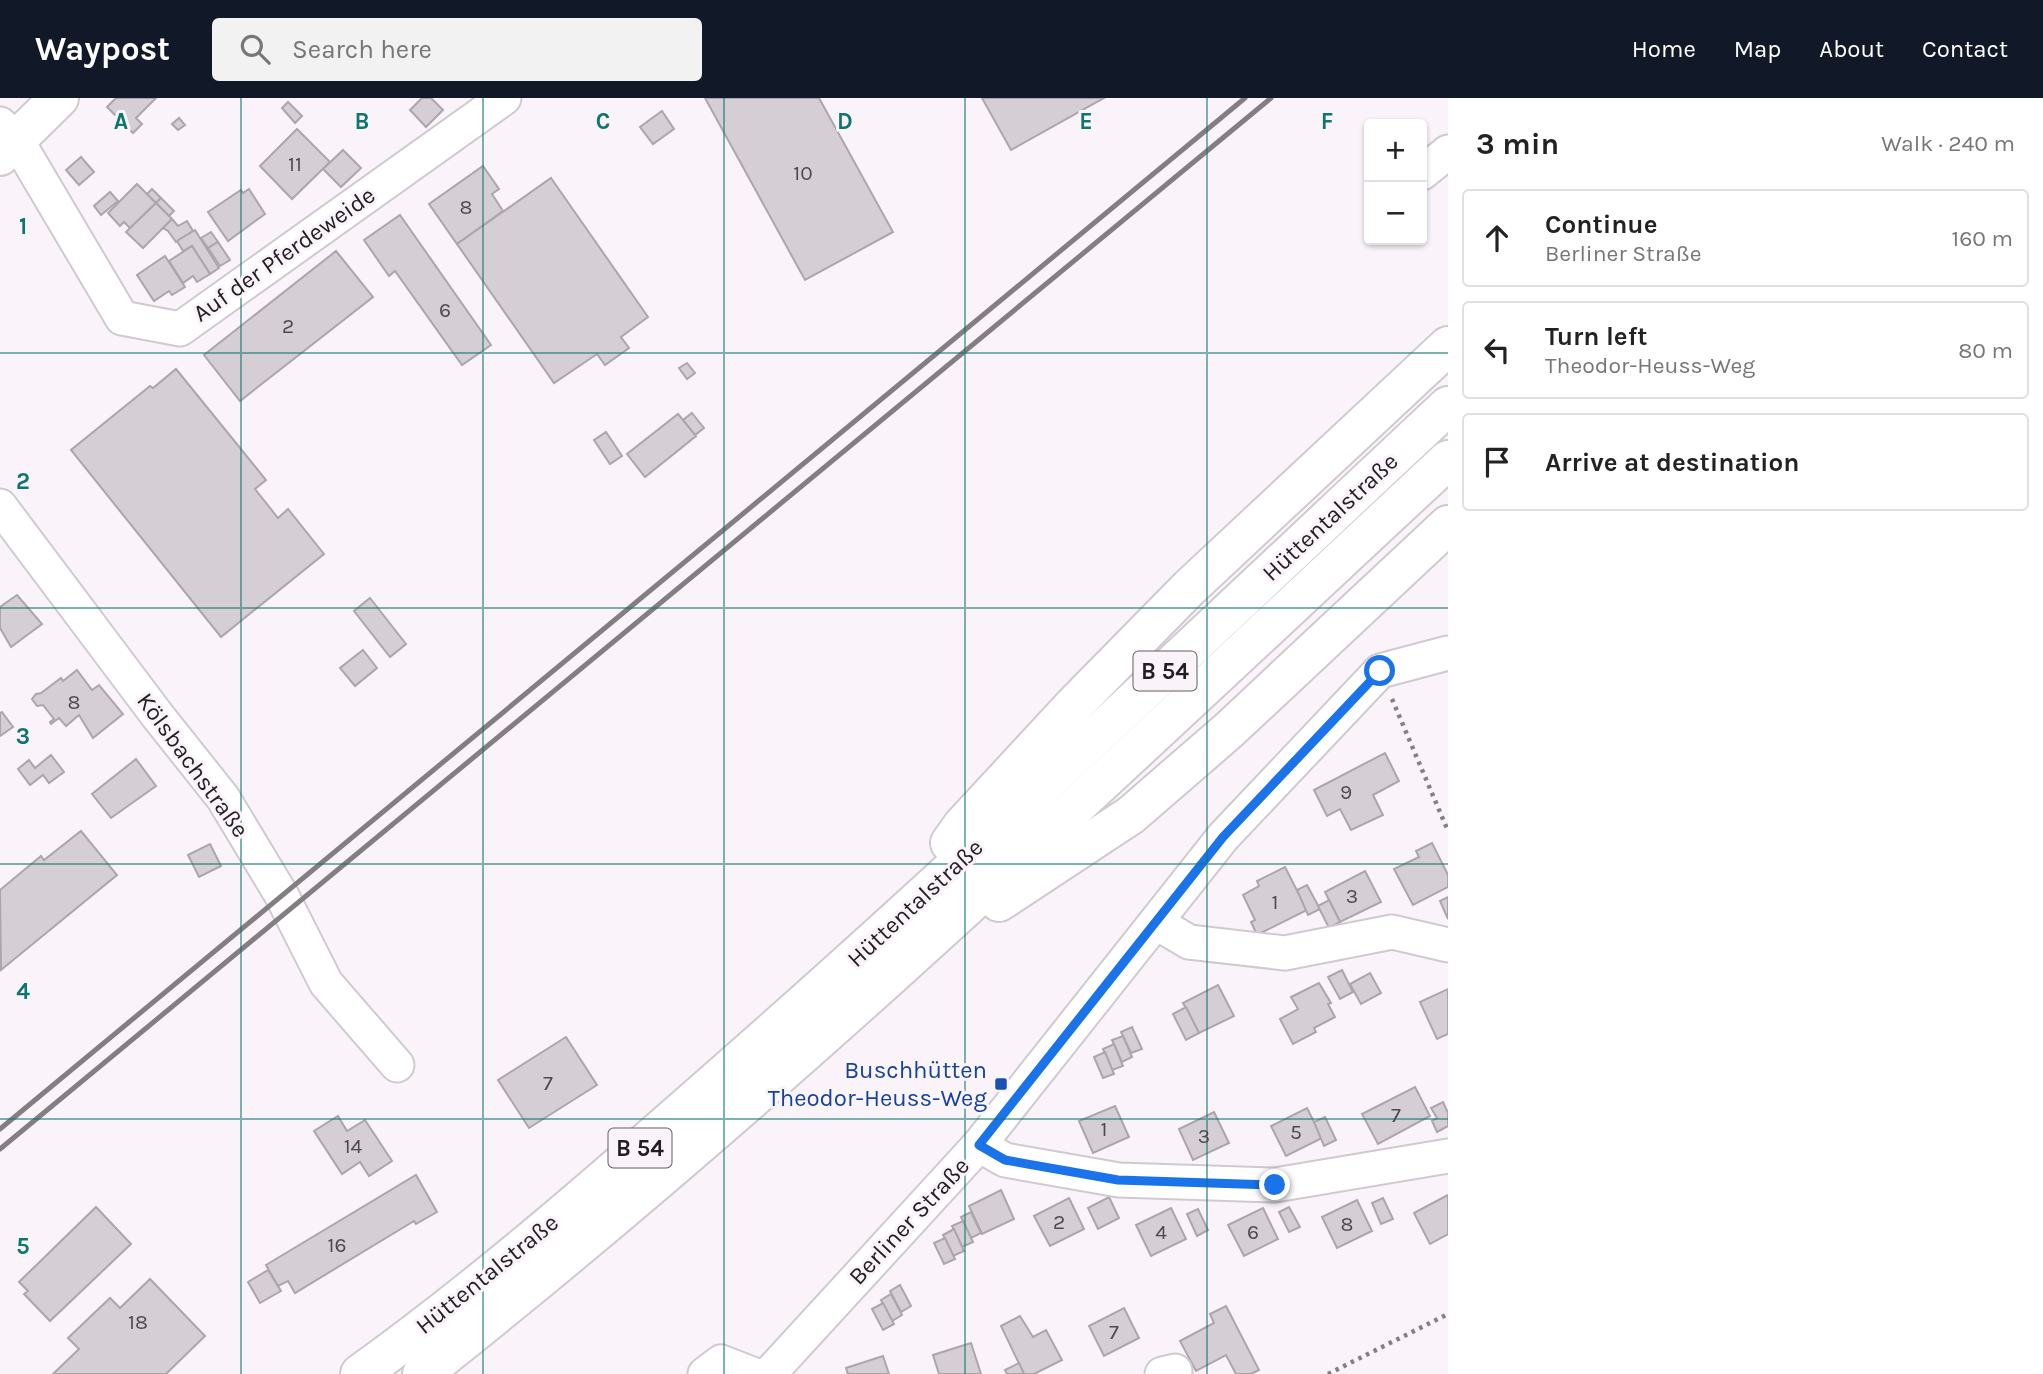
<!DOCTYPE html>
<html lang="en">
<head>
<meta charset="utf-8">
<style>
	body { margin:0; font-family:Karla,sans-serif; background:#f2f2f2; color:#222 }
	.controls { position:absolute; right:21px; top:21px; display:grid; overflow:hidden; border-radius:7px; box-shadow:0 2px 5px #0004 }
	.controls button { width:63px; height:63px; display:grid; place-items:center; padding:0; border:0; border-bottom:2px solid #e0e0e0; background:#fff; color:#222; font:35px sans-serif }
	.stop { position:absolute; width:21px; height:21px; margin:-16px; border:5px solid #1a73e8; border-radius:50%; background:#fff }
	.stop.end { background:#1a73e8; border-color:#fff; box-shadow:0 2px 7px #0008 }
	.list { margin:0; padding:0; list-style:none }
	h2 { display:flex; justify-content:space-between; align-items:center; height:91px; margin:0; padding:0 28px; font-size:30px }
	h2 small { font-size:23px; font-weight:400; color:#767676 }
	.list li { display:grid; grid-template-columns:46px 1fr auto; gap:21px; align-items:center; box-sizing:border-box; height:98px; margin:0 14px 14px; padding:0 14px; border:2px solid #e0e0e0; border-radius:7px }
	.list b { display:block; font-size:26px; white-space:nowrap }
	.list p { margin:0; font-size:23px; white-space:nowrap; color:#767676 }
	.list em { font-size:23px; font-style:normal; color:#767676 }
	.icon { flex:none; width:38px; height:38px; fill:none; stroke:currentColor; stroke-width:2; stroke-linecap:round; stroke-linejoin:round }
	.map { position:relative; flex:none; width:1448px; height:1276px; overflow:hidden }
	header { display:flex; align-items:center; gap:42px; box-sizing:border-box; height:98px; padding:0 35px; background:#111827; color:#fff }
	header strong { font-size:33px }
	nav { display:flex; gap:38px; margin-inline-start:auto; font-size:24px }
	.search { width:490px; height:63px; background:#f2f2f2; display:flex; align-items:center; gap:18px; box-sizing:border-box; padding:0 24px; border-radius:7px; color:#767676; font-size:26px }
	main { display:flex }
	aside { flex:1; background:#fff }
	.map>svg:first-child { display:block }
</style>
</head>
<body>
<header>
<strong>Waypost</strong>
<div class="search"><svg class="icon" aria-label="search" viewBox="0 0 24 24"><circle cx="10" cy="10" r="6"/><path d="M15 15l6 6"/></svg>Search here</div>
<nav><a>Home</a><a>Map</a><a>About</a><a>Contact</a></nav>
</header>
<main>
<div class="map">
<svg width="1448" height="1276" viewBox="0 0 1448 1276">
	<rect width="100%" height="100%" fill="#faf4fa"/>
	<g fill="#d5cfd5" stroke="#aca6ac" stroke-width="2">
		<polygon points="116,0 156,0 136,20 142,26 133,35 107,9"/>
		<polygon points="422,0 431,0 443,12 426,29 410,12"/>
		<polygon points="705,0 819,0 893,134 805,182"/>
		<polygon points="982,0 1104,0 1011,52"/>
		<polygon points="288,4 302,18 295,25 282,10"/>
		<polygon points="662,13 674,31 653,46 640,29"/>
		<polygon points="179,20 185,27 178,32 172,26"/>
		<polygon points="297,31 330,64 292,101 260,68"/>
		<polygon points="343,52 361,70 341,89 323,71"/>
		<polygon points="81,59 94,74 79,87 66,72"/>
		<polygon points="483,68 499,91 492,96 503,113 457,146 429,106"/>
		<polygon points="551,80 648,219 621,239 629,250 605,267 597,256 554,285 457,146"/>
		<polygon points="137,86 156,105 130,130 124,124 120,128 108,115"/>
		<polygon points="152,91 161,100 156,105 147,96"/>
		<polygon points="249,91 265,116 228,143 208,114 241,92 243,95"/>
		<polygon points="110,94 118,103 101,117 94,108"/>
		<polygon points="161,100 174,113 169,118 156,105"/>
		<polygon points="156,105 172,121 143,150 126,134"/>
		<polygon points="400,117 491,247 462,267 395,173 389,178 364,142"/>
		<polygon points="172,121 178,128 187,123 193,133 176,144 168,133 163,130"/>
		<polygon points="195,132 219,170 210,176 192,148 183,153 177,143"/>
		<polygon points="211,134 218,144 208,150 201,140"/>
		<polygon points="218,144 230,162 220,168 208,150"/>
		<polygon points="192,148 210,176 197,184 193,178 183,185 169,163"/>
		<polygon points="336,153 373,199 240,303 204,257"/>
		<polygon points="165,158 185,189 172,197 169,193 154,203 137,177"/>
		<polygon points="687,265 695,275 687,281 679,270"/>
		<polygon points="176,271 266,382 255,391 278,420 288,411 324,456 221,539 71,352 150,288 153,290"/>
		<polygon points="692,315 704,330 695,337 683,322"/>
		<polygon points="678,316 696,338 645,379 627,356"/>
		<polygon points="606,334 622,358 610,366 594,342"/>
		<polygon points="17,497 42,526 11,549 0,530 0,509"/>
		<polygon points="370,500 406,546 390,559 354,513"/>
		<polygon points="363,552 377,570 355,588 340,570"/>
		<polygon points="77,572 92,592 99,587 123,616 93,640 79,617 66,628 59,620 51,626 50,624 54,621 43,607 37,608 32,601 36,596 41,595 61,580 63,583"/>
		<polygon points="2,614 13,629 0,638 0,615"/>
		<polygon points="1385,655 1399,683 1373,697 1383,717 1351,732 1340,711 1327,718 1314,692"/>
		<polygon points="51,657 64,674 49,685 43,677 30,687 18,671 29,662 35,670"/>
		<polygon points="136,661 156,688 111,720 92,696"/>
		<polygon points="81,733 117,777 1,872 0,792 41,758 44,762"/>
		<polygon points="1432,745 1448,777 1448,789 1413,807 1394,771 1419,759 1416,753"/>
		<polygon points="210,746 221,768 199,779 188,757"/>
		<polygon points="1285,769 1307,812 1257,837 1251,824 1255,822 1243,797 1259,788 1257,783"/>
		<polygon points="1365,773 1381,804 1340,824 1325,794"/>
		<polygon points="1307,787 1320,811 1308,817 1297,792"/>
		<polygon points="1448,799 1448,821 1440,803"/>
		<polygon points="1329,802 1340,824 1329,830 1318,808"/>
		<polygon points="1342,872 1353,894 1340,901 1328,879"/>
		<polygon points="1370,875 1381,895 1361,906 1350,886"/>
		<polygon points="1319,885 1331,905 1328,906 1335,919 1314,930 1316,934 1293,946 1280,921 1298,911 1291,899"/>
		<polygon points="1218,887 1234,918 1199,935 1183,905"/>
		<polygon points="1448,891 1448,936 1437,941 1420,904"/>
		<polygon points="1186,909 1199,935 1186,942 1173,916"/>
		<polygon points="1132,929 1142,951 1131,955 1121,934"/>
		<polygon points="1123,938 1132,959 1122,964 1112,942"/>
		<polygon points="566,939 597,987 529,1030 498,982"/>
		<polygon points="1114,946 1123,968 1112,972 1103,951"/>
		<polygon points="1105,954 1114,976 1103,980 1094,959"/>
		<polygon points="1415,989 1430,1018 1378,1046 1362,1016"/>
		<polygon points="1443,1004 1448,1015 1448,1028 1437,1034 1432,1023 1437,1020 1431,1010"/>
		<polygon points="1115,1008 1129,1039 1093,1055 1079,1023"/>
		<polygon points="1307,1010 1322,1040 1286,1058 1271,1028"/>
		<polygon points="1214,1014 1229,1045 1193,1062 1179,1031"/>
		<polygon points="338,1018 347,1033 365,1022 392,1063 369,1078 360,1064 342,1076 314,1033"/>
		<polygon points="1325,1019 1336,1042 1324,1048 1314,1024"/>
		<polygon points="416,1077 437,1114 416,1126 414,1123 295,1195 288,1183 278,1188 266,1167"/>
		<polygon points="1001,1092 1014,1121 982,1136 969,1108"/>
		<polygon points="1448,1097 1448,1136 1430,1146 1414,1115"/>
		<polygon points="1109,1099 1119,1120 1098,1131 1088,1110"/>
		<polygon points="1069,1100 1084,1131 1050,1148 1034,1118"/>
		<polygon points="1383,1100 1393,1121 1381,1126 1372,1105"/>
		<polygon points="1357,1102 1372,1133 1337,1150 1322,1119"/>
		<polygon points="96,1109 131,1146 50,1223 24,1196 28,1193 19,1184"/>
		<polygon points="1289,1109 1300,1129 1289,1134 1279,1114"/>
		<polygon points="1171,1110 1186,1141 1151,1158 1136,1127"/>
		<polygon points="1263,1110 1278,1141 1244,1158 1228,1127"/>
		<polygon points="1198,1111 1208,1132 1197,1138 1187,1116"/>
		<polygon points="971,1114 981,1135 971,1140 961,1119"/>
		<polygon points="963,1123 973,1144 962,1149 952,1128"/>
		<polygon points="954,1131 964,1153 953,1158 943,1137"/>
		<polygon points="945,1140 955,1161 944,1166 934,1145"/>
		<polygon points="268,1172 281,1193 260,1205 248,1184"/>
		<polygon points="150,1181 205,1238 166,1276 53,1276 79,1251 68,1240 110,1200 120,1210"/>
		<polygon points="900,1187 911,1208 901,1214 890,1193"/>
		<polygon points="891,1196 902,1217 892,1223 881,1202"/>
		<polygon points="883,1205 894,1226 883,1232 872,1211"/>
		<polygon points="1226,1208 1259,1272 1251,1276 1236,1276 1226,1257 1196,1273 1180,1243 1214,1225 1210,1216"/>
		<polygon points="1124,1210 1139,1240 1104,1258 1089,1228"/>
		<polygon points="1020,1218 1033,1239 1046,1232 1062,1262 1034,1276 1024,1276 1001,1228"/>
		<polygon points="971,1245 981,1276 939,1276 933,1257"/>
		<polygon points="883,1258 889,1276 848,1276 846,1270"/>
		<polygon points="1019,1265 1024,1276 1007,1276 1005,1272"/>
	</g>
	<g fill="none" stroke-linecap="round" stroke-linejoin="round">
		<g stroke="#d0cad0" stroke-width="37">
			<g id="minor">
				<polyline points="0,26 16,41 122,220 180,231 504,0"/>
				<polyline points="1422,75 1448,54"/>
				<polyline points="0,408 157,617 223,700 282,798 326,885 397,967"/>
				<polyline points="1157,825 1189,844 1285,855 1392,834 1448,847"/>
				<polyline points="979,1047 1005,1062 1119,1082 1275,1087 1448,1058"/>
				<polyline points="705,1276 721,1264 752,1276"/>
				<polyline points="769,1276 979,1047 1223,739 1380,573 1448,555"/>
				<polyline points="1162,1276 1175,1273"/>
			</g>
		</g>
		<g stroke="#d0cad0" stroke-width="42">
			<polyline id="major" points="0,58 59,0"/>
		</g>
		<g stroke="#d0cad0" stroke-width="42">
			<g id="highway">
				<polyline points="950,745 962,728 1074,607 1189,490 1448,248"/>
				<polyline points="999,804 1131,717 1229,632 1448,427"/>
				<path d="M360,1276C496,1178 623,1065 749,954C987,744 1216,525 1448,308"/>
				<path d="M422,1276C782,992 1112,674 1448,362"/>
			</g>
		</g>
		<g stroke="#837f83" stroke-width="4.5" stroke-dasharray="3.5 5" stroke-linecap="butt">
			<polyline points="1392,601 1448,733"/>
			<polyline points="1328,1276 1448,1216"/>
		</g>
		<use href="#minor" stroke="#fff" stroke-width="33"/>
		<use href="#major" stroke="#fff" stroke-width="38"/>
		<use href="#highway" stroke="#fff" stroke-width="38"/>
		<g stroke="#827e82" stroke-width="5">
			<polyline points="0,1031 1245,0"/>
			<polyline points="0,1051 1271,0"/>
		</g>
	</g>
	<g fill="none" stroke-linecap="round" stroke-linejoin="round">
		<polyline stroke="#1a73e8" stroke-width="9" points="1275,1087 1118,1082 1005,1062 979,1047 1223,739 1380,573"/>
	</g>
	<path fill="none" stroke="#0f766e" stroke-width="2" stroke-opacity="0.55" d="M241,0V1276M483,0V1276M724,0V1276M965,0V1276M1207,0V1276M0,255H1448M0,510H1448M0,766H1448M0,1021H1448"/>
	<rect fill="#1a4fb4" stroke="#faf4fa" stroke-width="2.5" x="994" y="979" width="14" height="14" rx="3.5"/>
	<g text-anchor="middle" dominant-baseline="central" stroke-width="6" stroke-linejoin="round" paint-order="stroke">
		<g font-size="21" fill="#4d4a4d">
			<text x="295" y="66">11</text>
			<text x="803" y="75">10</text>
			<text x="466" y="109">8</text>
			<text x="445" y="212">6</text>
			<text x="288" y="228">2</text>
			<text x="74" y="604">8</text>
			<text x="1346" y="694">9</text>
			<text x="1352" y="798">3</text>
			<text x="1275" y="804">1</text>
			<text x="548" y="985">7</text>
			<text x="1396" y="1017">7</text>
			<text x="1104" y="1031">1</text>
			<text x="1296" y="1034">5</text>
			<text x="1204" y="1038">3</text>
			<text x="353" y="1048">14</text>
			<text x="1059" y="1124">2</text>
			<text x="1347" y="1126">8</text>
			<text x="1161" y="1134">4</text>
			<text x="1253" y="1134">6</text>
			<text x="337" y="1147">16</text>
			<text x="138" y="1224">18</text>
			<text x="1114" y="1234">7</text>
		</g>
		<g fill="#faf4fa" stroke="#615e61" stroke-width="2">
			<rect x="1133.5" y="553.5" width="63" height="39" rx="5"/>
			<rect x="608.5" y="1030.5" width="63" height="39" rx="5"/>
		</g>
		<g font-size="23" font-weight="bold" fill="#201e20">
			<text x="1165" y="573">B 54</text>
			<text x="640" y="1050">B 54</text>
		</g>
		<g font-size="24" fill="#201e20" stroke="#faf4fa">
			<text transform="translate(284 156) rotate(-35)">Auf der Pferdeweide</text>
			<text transform="translate(1330 419) rotate(-43)">Hüttentalstraße</text>
			<text transform="translate(193 667) rotate(54)">Kölsbachstraße</text>
			<text transform="translate(915 805) rotate(-43)">Hüttentalstraße</text>
			<text transform="translate(909 1123) rotate(-47)">Berliner Straße</text>
			<text transform="translate(487 1176) rotate(-39)">Hüttentalstraße</text>
		</g>
		<g font-size="24" fill="#164399" stroke="#faf4fa" text-anchor="end">
			<text x="987" y="972">Buschhütten<tspan x="987" dy="28">Theodor-Heuss-Weg</tspan></text>
		</g>
	</g>
	<g font-size="23" text-anchor="middle" font-weight="bold" fill="#0f766e" stroke="#faf4fa" stroke-width="6" stroke-linejoin="round" paint-order="stroke">
		<text x="121" y="31">A</text>
		<text x="362" y="31">B</text>
		<text x="603" y="31">C</text>
		<text x="845" y="31">D</text>
		<text x="1086" y="31">E</text>
		<text x="1327" y="31">F</text>
		<text x="23" y="136">1</text>
		<text x="23" y="391">2</text>
		<text x="23" y="646">3</text>
		<text x="23" y="901">4</text>
		<text x="23" y="1156">5</text>
	</g>
</svg>
<div class="controls">
<button>+</button>
<button>−</button>
</div>
<div class="stop" style="left:1380px;top:573px"></div>
<div class="stop end" style="left:1275px;top:1087px"></div>
</div>
<aside>
<h2>3 min<small>Walk · 240 m</small></h2>
<ul class="list">
<li><svg class="icon" aria-label="ahead" viewBox="0 0 24 24"><path d="M12 20V5M6 11l6-6 6 6"/></svg><div><b>Continue</b><p>Berliner Straße</p></div><em>160 m</em></li>
<li><svg class="icon" aria-label="left" viewBox="0 0 24 24"><path d="M17 20v-9H6M10 6l-5 5 5 5"/></svg><div><b>Turn left</b><p>Theodor-Heuss-Weg</p></div><em>80 m</em></li>
<li><svg class="icon" aria-label="arrive" viewBox="0 0 24 24"><path d="M6 21V4h12l-3 4 3 4H6"/></svg><div><b>Arrive at destination</b></div></li>
</ul>
</aside>
</main>
</body>
</html>
